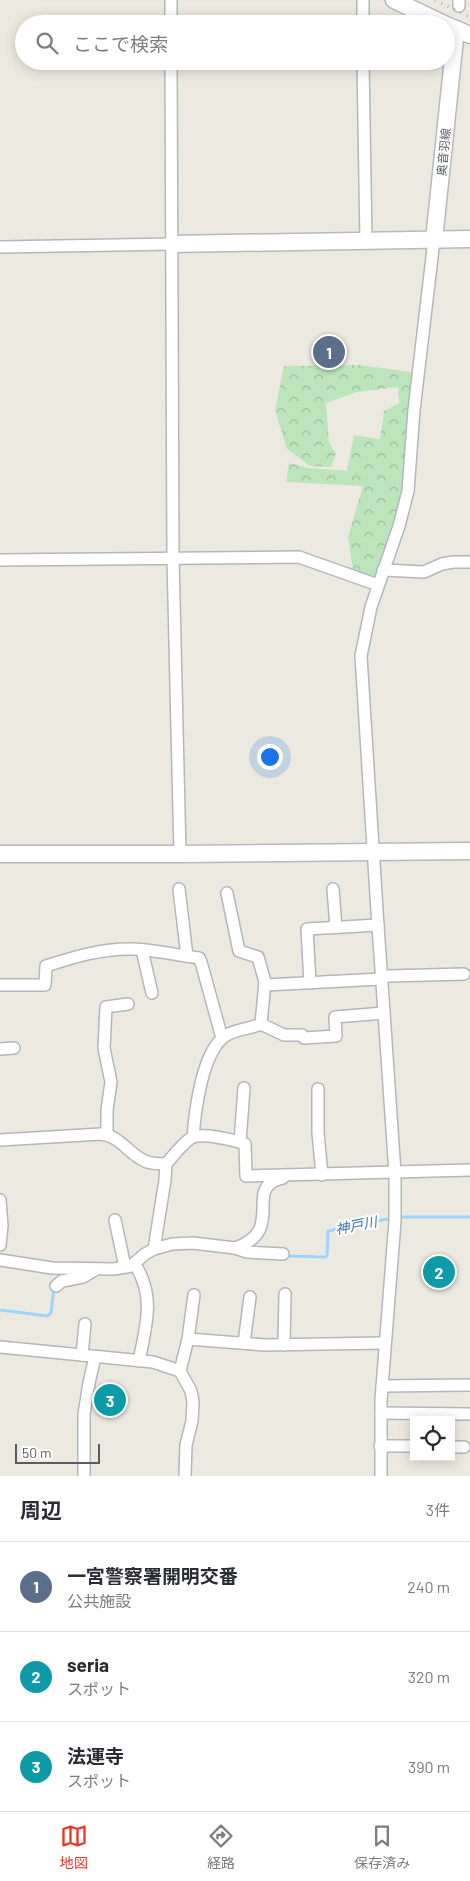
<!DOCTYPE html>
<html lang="ja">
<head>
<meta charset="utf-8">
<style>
	body { margin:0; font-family:Barlow,"Noto Sans JP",sans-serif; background:#f2f2f3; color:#2b2b33 }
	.controls { position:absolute; right:15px; bottom:15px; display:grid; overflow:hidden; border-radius:0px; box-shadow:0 2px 12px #0003 }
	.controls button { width:45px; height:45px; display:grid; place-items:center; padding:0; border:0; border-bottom:1px solid #e1e1e2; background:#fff; color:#2b2b33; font:25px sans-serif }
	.scale { position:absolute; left:15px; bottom:12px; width:85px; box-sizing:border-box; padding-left:5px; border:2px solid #595d62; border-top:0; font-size:14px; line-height:18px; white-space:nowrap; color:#595d62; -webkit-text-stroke:4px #fff; paint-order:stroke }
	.you { position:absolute; left:269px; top:756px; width:18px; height:18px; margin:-12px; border:4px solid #fff; border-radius:50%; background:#1a73e8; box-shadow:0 0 0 8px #1a73e833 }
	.badge { display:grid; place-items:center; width:32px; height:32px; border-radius:50%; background:#eb3627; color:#fff; font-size:16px; font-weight:700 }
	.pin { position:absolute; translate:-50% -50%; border:2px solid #fff; box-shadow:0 1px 5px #0006 }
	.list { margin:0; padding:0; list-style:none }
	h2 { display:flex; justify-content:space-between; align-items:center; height:65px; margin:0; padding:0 20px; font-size:21px }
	h2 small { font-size:16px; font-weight:400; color:#7c7c81 }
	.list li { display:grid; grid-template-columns:32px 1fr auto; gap:15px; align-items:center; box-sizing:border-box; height:90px; padding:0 20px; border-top:1px solid #e1e1e2 }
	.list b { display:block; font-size:19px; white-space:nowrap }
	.list p { margin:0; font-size:16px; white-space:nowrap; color:#7c7c81 }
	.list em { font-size:16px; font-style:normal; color:#7c7c81 }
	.icon { flex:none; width:28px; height:28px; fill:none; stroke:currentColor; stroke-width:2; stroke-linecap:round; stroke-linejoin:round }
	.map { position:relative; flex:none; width:470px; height:1476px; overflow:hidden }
	.search { position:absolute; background:#fff; box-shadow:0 2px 12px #0003; left:15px; right:15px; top:15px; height:55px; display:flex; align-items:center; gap:12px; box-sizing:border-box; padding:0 18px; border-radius:28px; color:#7c7c81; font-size:19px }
	.sheet { height:335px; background:#fff }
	nav { display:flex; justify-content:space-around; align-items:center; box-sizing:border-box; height:70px; border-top:1px solid #e1e1e2; background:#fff; font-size:14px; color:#7c7c81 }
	nav a { display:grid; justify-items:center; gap:2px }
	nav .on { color:#eb3627 }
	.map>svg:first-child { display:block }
</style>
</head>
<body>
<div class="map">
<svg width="470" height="1476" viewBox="0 0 470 1476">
	<defs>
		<pattern id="forest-crowns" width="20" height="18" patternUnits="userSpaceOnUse" patternTransform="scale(1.25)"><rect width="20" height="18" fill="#bce5bc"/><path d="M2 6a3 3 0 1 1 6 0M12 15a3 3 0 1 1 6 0" fill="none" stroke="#9cbd9c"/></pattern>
	</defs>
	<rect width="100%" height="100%" fill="#eceae0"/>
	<polygon fill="url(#forest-crowns)" points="359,365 418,373 408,491 378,585 354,576 348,537 363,486 286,482 289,463 309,468 347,471 354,435 380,439 384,411 399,403 398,387 357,392 326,403 329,443 336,453 331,467 310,466 287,449 275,410 284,366"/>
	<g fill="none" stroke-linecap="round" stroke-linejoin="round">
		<g stroke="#9ed5ff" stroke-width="3">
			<polyline points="403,1217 470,1217"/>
			<polyline points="288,1256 325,1257 327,1256 328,1231 387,1219"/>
			<polyline points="0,1310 47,1316 51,1313 54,1287"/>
		</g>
		<g stroke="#b3b7bb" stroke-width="14">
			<g id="street">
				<polyline points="171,0 171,24"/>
				<polyline points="363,0 363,24"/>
				<polyline points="459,6 459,0"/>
				<polyline points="171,61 173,558 180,854"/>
				<polyline points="363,61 366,242"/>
				<polyline points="0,247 173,244"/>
				<polyline points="0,560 299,557 378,585"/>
				<polyline points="383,570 424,572 442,564 453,562 470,562"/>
				<polyline points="179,889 187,956"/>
				<polyline points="333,889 336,927"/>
				<polyline points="142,950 152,993"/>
				<polyline points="310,983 307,929 378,925"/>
				<path d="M0,985H45L46,966C74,957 103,948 133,949C155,950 177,955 199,958L201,962L222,1038"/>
				<polyline points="265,985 381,979 388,976 464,974"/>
				<polyline points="261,1024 284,1035 302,1035 304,1038 336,1036 335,1017 384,1013"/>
				<polyline points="0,1049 14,1048"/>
				<polyline points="318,1089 318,1133 322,1175"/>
				<polyline points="107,1135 107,1110 111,1082 104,1048 106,1007 128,1004"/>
				<path d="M193,1137C195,1111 202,1052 225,1036C235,1029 250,1029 261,1024L265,982L258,957L239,951L227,893"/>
				<path d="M0,1140L101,1134C121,1136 128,1154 145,1161C151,1164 159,1164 166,1164C173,1156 182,1144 191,1138C201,1132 234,1140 245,1144L246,1176L470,1170"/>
				<polyline points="240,1142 244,1088"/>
				<polyline points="0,1200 2,1226 0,1245"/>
				<polyline points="115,1220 125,1267"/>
				<path d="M235,1248C282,1232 250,1196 272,1182C275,1180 279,1179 283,1178"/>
				<polyline points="154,1249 165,1180 166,1164"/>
				<polyline points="0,1260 52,1268 114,1269 131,1266 145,1254 154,1249 172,1244 193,1243 235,1248 247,1252 283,1254"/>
				<path d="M134,1263C156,1296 146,1325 139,1361"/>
				<polyline points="56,1286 62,1281 83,1277 95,1270"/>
				<polyline points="188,1339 265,1345 384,1343"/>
				<polyline points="244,1343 250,1297"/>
				<polyline points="284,1345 285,1294"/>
				<polyline points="0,1347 153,1362 180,1371 191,1391 193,1402 192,1421 186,1445 185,1476"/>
				<polyline points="82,1355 85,1324"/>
				<polyline points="180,1371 188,1339 194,1295"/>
				<polyline points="382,1386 470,1385"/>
				<polyline points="381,1413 468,1414"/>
				<polyline points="380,1446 414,1446"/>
				<polyline points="451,1447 464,1447"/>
				<polyline points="84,1476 84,1414 89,1383 95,1357"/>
				<polyline points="381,1476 381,1400 395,1221 395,1173 377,911 361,656 371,607 399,526 408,491 414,410 434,240"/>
			</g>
		</g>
		<g stroke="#b6babf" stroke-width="19">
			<g id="secondary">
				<polyline points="394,0 444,24"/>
				<polyline points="446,25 470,35"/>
				<polyline points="434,240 456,29"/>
				<polyline points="173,244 470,239"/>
				<polyline points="0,854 180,854 470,851"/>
			</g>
		</g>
		<use href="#street" stroke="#fff" stroke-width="11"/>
		<use href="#secondary" stroke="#fff" stroke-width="16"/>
		<polyline stroke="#b2b3b3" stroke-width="3" stroke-dasharray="1 6" stroke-linecap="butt" points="435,0 470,17"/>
	</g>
	<g text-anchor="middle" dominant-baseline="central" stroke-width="4" stroke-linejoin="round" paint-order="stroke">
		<g font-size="12" fill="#595d62" stroke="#fff">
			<text transform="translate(443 152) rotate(-84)">奥音羽線</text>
		</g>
		<g font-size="14" font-style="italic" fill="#3a75b1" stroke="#fff">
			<text transform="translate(356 1225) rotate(-11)">神戸川</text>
		</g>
	</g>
</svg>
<div class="controls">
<button><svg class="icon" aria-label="locate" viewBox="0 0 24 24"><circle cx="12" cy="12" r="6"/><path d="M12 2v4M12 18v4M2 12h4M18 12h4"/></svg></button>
</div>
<div class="scale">50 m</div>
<div class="you"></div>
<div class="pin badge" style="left:329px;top:352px;background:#5c6f8a">1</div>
<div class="pin badge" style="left:439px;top:1272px;background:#0f9aa8">2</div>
<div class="pin badge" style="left:110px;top:1400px;background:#0f9aa8">3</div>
<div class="search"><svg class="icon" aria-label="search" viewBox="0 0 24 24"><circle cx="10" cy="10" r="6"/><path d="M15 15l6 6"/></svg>ここで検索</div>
</div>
<section class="sheet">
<h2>周辺<small>3件</small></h2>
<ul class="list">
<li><span class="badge" style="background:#5c6f8a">1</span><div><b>一宮警察署開明交番</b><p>公共施設</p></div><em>240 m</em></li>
<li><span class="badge" style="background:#0f9aa8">2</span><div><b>seria</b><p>スポット</p></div><em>320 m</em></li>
<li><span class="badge" style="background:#0f9aa8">3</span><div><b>法運寺</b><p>スポット</p></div><em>390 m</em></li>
</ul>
</section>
<nav>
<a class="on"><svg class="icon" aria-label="map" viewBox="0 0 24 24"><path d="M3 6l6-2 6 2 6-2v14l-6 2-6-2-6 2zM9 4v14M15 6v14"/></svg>地図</a>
<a><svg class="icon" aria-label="directions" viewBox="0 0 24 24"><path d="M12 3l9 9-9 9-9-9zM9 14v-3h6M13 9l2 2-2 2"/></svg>経路</a>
<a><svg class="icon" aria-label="saved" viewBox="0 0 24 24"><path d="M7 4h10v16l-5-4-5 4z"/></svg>保存済み</a>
</nav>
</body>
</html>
